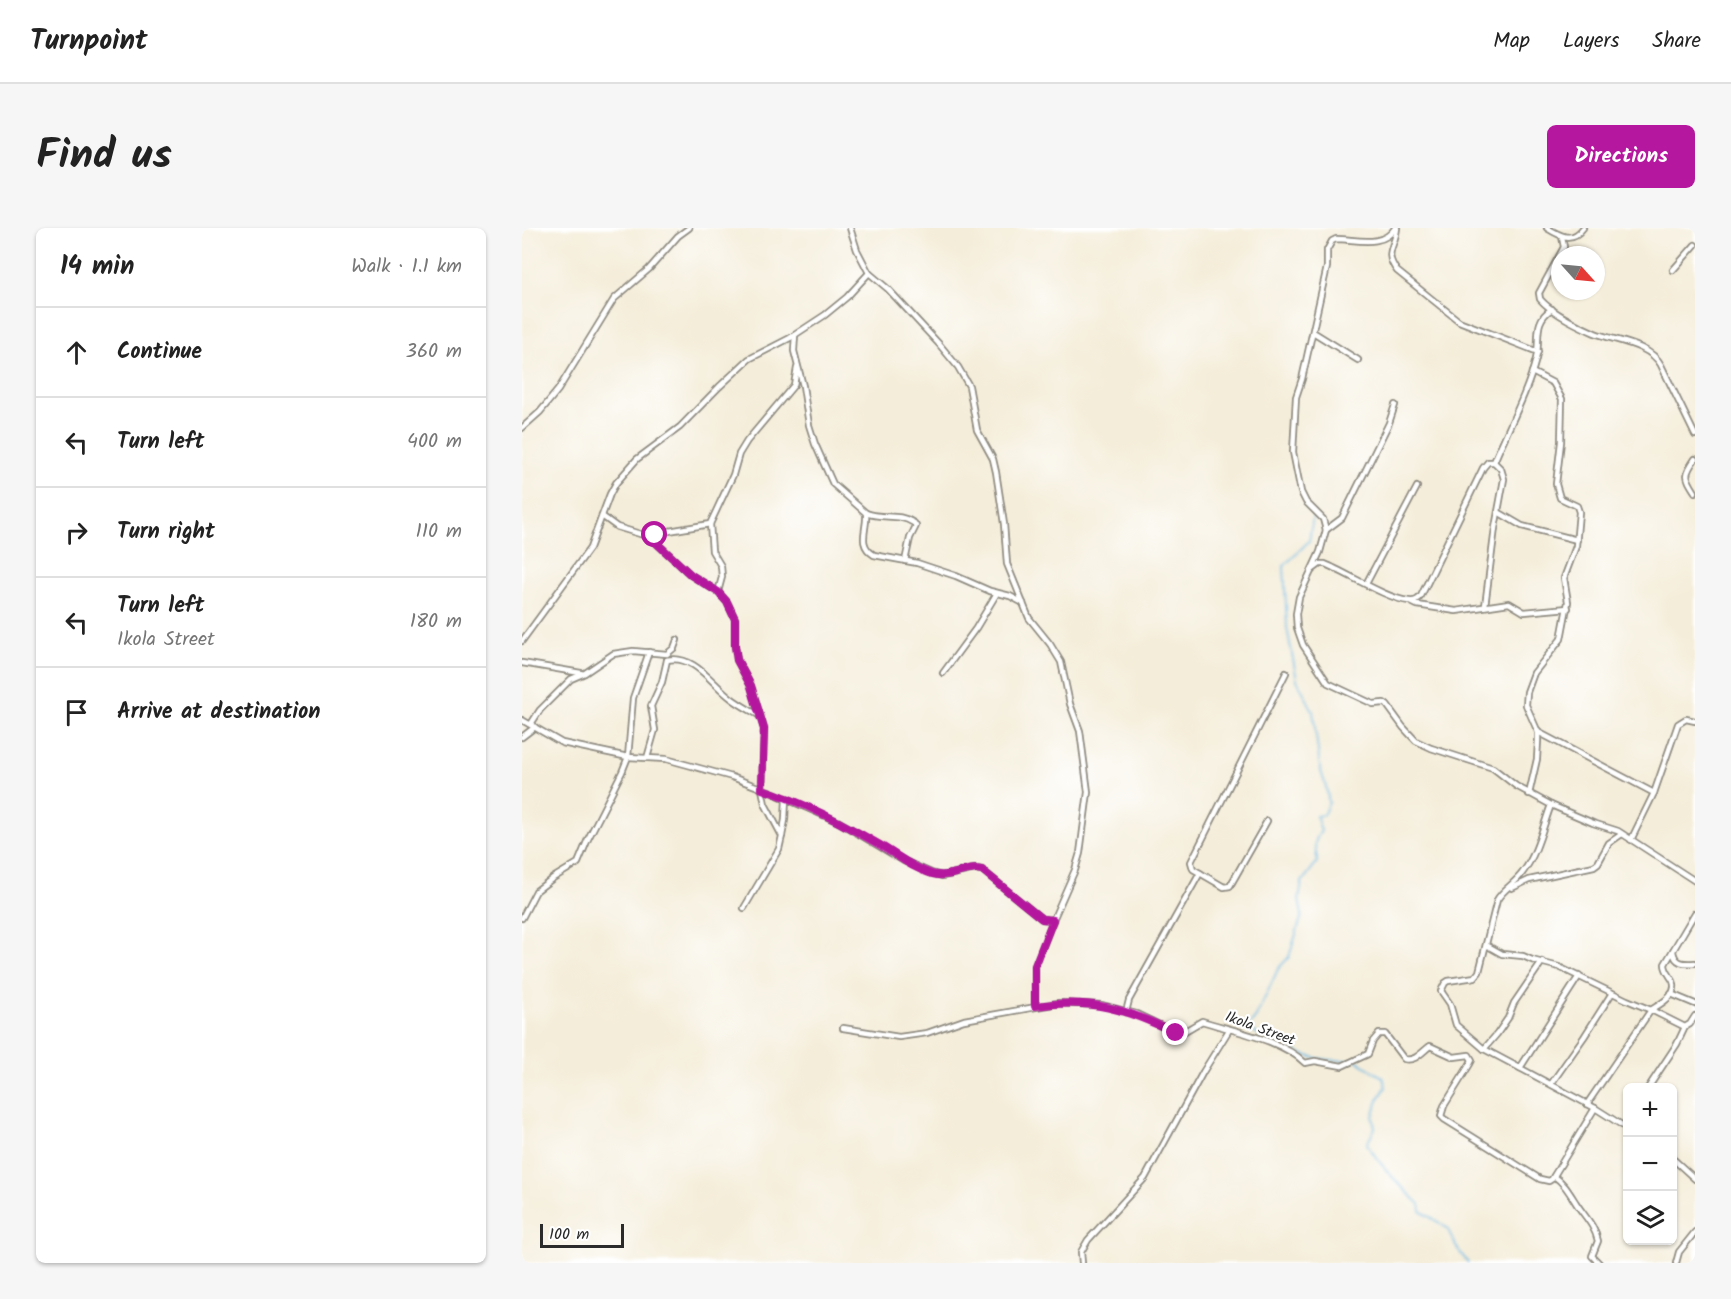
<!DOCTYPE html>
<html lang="en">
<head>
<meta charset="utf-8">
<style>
	body { margin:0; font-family:Kalam,sans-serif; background:#f6f6f6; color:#222 }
	.controls { position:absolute; right:18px; bottom:18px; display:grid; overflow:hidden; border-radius:9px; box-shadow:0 2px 4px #0004 }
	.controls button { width:54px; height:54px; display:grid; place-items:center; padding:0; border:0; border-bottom:2px solid #e0e0e0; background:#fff; color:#222; font:30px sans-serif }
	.compass { position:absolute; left:1029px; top:18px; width:54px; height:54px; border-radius:50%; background:#fff; box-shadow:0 2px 4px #0004; rotate:117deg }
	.scale { position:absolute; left:18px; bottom:15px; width:84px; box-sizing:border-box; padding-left:6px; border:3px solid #2b2b2b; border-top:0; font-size:16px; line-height:21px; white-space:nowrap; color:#2b2b2b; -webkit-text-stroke:4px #fff; paint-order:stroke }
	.stop { position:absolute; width:18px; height:18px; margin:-14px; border:4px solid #b5179e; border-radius:50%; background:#fff }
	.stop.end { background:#b5179e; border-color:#fff; box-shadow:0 2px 6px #0008 }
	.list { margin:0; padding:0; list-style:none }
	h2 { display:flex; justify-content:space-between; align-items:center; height:78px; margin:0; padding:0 24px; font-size:26px }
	h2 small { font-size:20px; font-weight:400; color:#767676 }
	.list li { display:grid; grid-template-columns:39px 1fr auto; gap:18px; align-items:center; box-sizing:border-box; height:90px; padding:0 24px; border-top:2px solid #e0e0e0 }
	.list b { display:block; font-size:22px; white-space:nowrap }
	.list p { margin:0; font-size:20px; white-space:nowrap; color:#767676 }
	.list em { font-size:20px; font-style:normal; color:#767676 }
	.icon { flex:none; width:33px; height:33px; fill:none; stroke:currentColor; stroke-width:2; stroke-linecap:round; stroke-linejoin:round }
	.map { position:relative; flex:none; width:1173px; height:1035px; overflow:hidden; border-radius:9px }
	header { display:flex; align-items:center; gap:36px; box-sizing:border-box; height:84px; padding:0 30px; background:#fff; border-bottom:2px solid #e0e0e0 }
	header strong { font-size:28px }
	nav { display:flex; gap:33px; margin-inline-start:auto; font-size:21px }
	.intro { display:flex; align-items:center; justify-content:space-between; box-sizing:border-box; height:144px; padding:0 36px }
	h1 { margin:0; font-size:42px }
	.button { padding:15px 27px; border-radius:9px; background:#b5179e; color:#fff; font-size:21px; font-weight:700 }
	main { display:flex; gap:36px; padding:0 36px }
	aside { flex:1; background:#fff; border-radius:9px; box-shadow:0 2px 4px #0004 }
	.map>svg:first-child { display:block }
</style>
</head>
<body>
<header>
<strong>Turnpoint</strong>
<nav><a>Map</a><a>Layers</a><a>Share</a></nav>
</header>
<div class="intro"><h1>Find us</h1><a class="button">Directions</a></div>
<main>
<aside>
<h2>14 min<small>Walk · 1.1 km</small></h2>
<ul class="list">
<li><svg class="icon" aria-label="ahead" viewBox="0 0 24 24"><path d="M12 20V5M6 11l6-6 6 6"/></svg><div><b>Continue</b></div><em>360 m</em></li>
<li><svg class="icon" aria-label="left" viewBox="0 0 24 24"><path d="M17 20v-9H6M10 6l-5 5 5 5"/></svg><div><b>Turn left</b></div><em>400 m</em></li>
<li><svg class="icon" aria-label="right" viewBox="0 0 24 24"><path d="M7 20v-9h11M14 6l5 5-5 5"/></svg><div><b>Turn right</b></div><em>110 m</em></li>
<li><svg class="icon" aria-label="left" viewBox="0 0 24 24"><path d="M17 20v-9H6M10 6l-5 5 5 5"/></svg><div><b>Turn left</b><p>Ikola Street</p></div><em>180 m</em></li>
<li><svg class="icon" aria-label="arrive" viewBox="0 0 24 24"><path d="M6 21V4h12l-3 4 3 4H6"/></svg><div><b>Arrive at destination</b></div></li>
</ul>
</aside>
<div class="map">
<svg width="1173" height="1035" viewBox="0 0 1173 1035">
	<rect width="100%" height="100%" fill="#fff"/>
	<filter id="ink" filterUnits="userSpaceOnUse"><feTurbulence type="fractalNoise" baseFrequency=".0167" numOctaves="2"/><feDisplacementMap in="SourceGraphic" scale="12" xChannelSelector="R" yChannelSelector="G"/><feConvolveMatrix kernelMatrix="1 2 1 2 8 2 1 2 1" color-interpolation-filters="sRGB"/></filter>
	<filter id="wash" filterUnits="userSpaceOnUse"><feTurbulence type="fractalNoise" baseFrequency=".008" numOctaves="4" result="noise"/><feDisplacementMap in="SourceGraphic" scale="24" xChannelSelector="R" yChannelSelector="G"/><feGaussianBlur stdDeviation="1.35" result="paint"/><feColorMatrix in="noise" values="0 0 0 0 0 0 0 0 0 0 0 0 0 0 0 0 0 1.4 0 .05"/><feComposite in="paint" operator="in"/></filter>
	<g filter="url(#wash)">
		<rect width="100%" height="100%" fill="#f4edd9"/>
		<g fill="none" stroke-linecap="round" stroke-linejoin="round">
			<g stroke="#6ab7e4" stroke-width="1.5">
				<path d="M792,283L787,313L762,338L765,400L775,452L791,483L798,540L804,559L807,575L801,587L794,588L799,603C789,617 795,619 795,634L780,654L777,672L780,687L767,729L756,741L734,789L727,798C734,811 745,805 756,810C765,814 771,822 780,826C793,831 813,833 827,832"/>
				<path d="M834,832C844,838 851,844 861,849L864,859L856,872L851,889L853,900L845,916C859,939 878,958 898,976L899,983L925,1000L935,1020L946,1035"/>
			</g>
		</g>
	</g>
	<g filter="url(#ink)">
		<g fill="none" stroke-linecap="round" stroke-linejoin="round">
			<g stroke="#908c82" stroke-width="8">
				<g id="minor">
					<polyline points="328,0 335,22 347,45 366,61 417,116 436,139 447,158 455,202 471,231 474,244 482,296 485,336 507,390 528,416 539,434 548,476 558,503 566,564 558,625 553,642 531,692 513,738 513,778"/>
					<path d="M873,0C861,20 834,11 814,11L810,13L805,22V39L780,151L774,169L771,224L779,264L784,274L801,291L804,302L798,324L777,369L774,386L775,400L781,417L806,455L851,476L862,475L865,477L881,499L894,513L909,520L971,540L994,558L1029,577L1071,595L1096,603L1173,653"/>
					<path d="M875,0C873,20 861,24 875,43L937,93L1016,124"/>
					<path d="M1025,0C1038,8 1050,15 1061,0"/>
					<path d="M1040,9L1042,19L1017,65L1018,71C1029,84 1057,98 1073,105C1093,113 1128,116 1139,137L1173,207"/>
					<polyline points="1151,42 1173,17"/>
					<polyline points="791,104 836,132"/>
					<path d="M273,107L272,123L281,158L287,197L293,216L311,256L344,285C346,301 334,316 352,327L395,335L434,348L468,363L488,368L501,375"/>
					<polyline points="0,200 18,184 36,162 92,71 127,41 156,8 167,0"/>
					<path d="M1173,231C1162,247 1163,248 1173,264"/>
					<polyline points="976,284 1000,298 1055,312"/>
					<path d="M344,285C362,292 375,284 392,295L394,298L388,310L383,333"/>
					<polyline points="80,288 95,299 128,309 169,347 196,364 205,374 213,391 213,418 215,432 229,458 242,501 240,561 243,576 260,608 257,621 222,680"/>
					<polyline points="188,296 190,323 199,338 200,349 196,364"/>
					<polyline points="804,302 820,290 867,195 873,177"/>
					<polyline points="128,309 141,304 188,296 211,247 217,226 225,213 272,157 275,140"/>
					<path d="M790,342L798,336H803C825,345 865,371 887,373C893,374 896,372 899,368L961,240L966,234H972C986,200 1005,166 1014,131C1019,112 1010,93 1030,81"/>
					<polyline points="844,356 895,259"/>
					<polyline points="889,374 895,377 934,383 987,375 1002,384 1046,380"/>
					<polyline points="963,378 973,300 982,251 979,241 972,234"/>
					<polyline points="0,413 68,320 88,266 94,255 115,231 158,199 197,159 227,131 268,110 303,87 325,69 347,45"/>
					<path d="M145,432C172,426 190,456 209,470C218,477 228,482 238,488"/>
					<polyline points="0,435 59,445"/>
					<polyline points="421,445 454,400 475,365"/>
					<polyline points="0,492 40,515 106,529 144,531 210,549 249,564 317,594 382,633 409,645 420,648 453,641 460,642 520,691 531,692"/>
					<polyline points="9,496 18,482 49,451 63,445 91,426 111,423 145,426 152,420 155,412"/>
					<polyline points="1016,504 1132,565"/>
					<polyline points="0,509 13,499"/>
					<polyline points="125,530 133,502 129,478 140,454 145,432"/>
					<polyline points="1007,566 1015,531 1016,513 1016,504 1004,477 1005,464 1012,445 1039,411 1046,374 1042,350 1054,318 1057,284 1055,278 1038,270 1034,256 1039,214 1040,171 1031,155 1010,144"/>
					<path d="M1029,577C1021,598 1015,626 1001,644C994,655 981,661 975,672L957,744L953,749L926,753L923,755L919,763L928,776L934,797L962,821L1073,880L1106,901"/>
					<polyline points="745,593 708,658 702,659 671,641 669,634 764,445"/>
					<polyline points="260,608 263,592 264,570"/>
					<polyline points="1109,612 1132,565 1156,496 1164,491 1173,493"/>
					<polyline points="990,660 1007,652 1072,638 1076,635 1087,615 1100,606"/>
					<polyline points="0,690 14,663 31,650 56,635 66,611 100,544 106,529 111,470 127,424"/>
					<path d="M964,717L980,726L1001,728L1010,732L1037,739L1105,772L1129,782C1138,776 1157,767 1151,753C1148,747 1143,743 1143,736L1173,685"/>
					<path d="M1151,723C1153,736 1162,736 1173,735"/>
					<polyline points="1149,766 1173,776"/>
					<polyline points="604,784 607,772 678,645"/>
					<path d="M321,800L377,809L405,805L442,792L536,775L580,777L615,786L654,805L663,803L680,793C711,803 761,812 783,835L793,833L820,838L846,826L851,813L857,806H863L882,831C893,834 900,824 908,818L932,829L947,827L950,832L948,836L922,878L919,888L922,891L1018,951L1027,953L1030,951L1073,880"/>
					<polyline points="962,821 975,806 986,790 992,775 1020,734"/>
					<polyline points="998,840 1057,748"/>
					<polyline points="1029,856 1062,809 1090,765"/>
					<polyline points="1126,860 1155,816 1163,799"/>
					<polyline points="1065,876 1129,782 1163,799 1168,796 1173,788"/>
					<polyline points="1150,930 1173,951"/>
					<path d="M1032,948C1042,955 1047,964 1054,975C1062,988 1072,996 1076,1013L1070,1028L1077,1035"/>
					<polyline points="560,1035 559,1024 566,1012 623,950 681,844 707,802"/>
					<polyline points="1154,1035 1157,1024 1173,1004"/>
				</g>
			</g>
			<use href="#minor" stroke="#fff" stroke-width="4.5"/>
		</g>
	</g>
	<g fill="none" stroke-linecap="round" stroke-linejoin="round" filter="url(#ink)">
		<path stroke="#b5179e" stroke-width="8" d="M133,307L128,309L169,347L196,364L205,374L213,391V418L215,432L229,458L242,501L240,561C281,574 320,595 358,617C375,627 390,640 410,646C428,651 445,638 460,642L520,691L531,692L513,738V778C570,770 604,781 654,805"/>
	</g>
	<g text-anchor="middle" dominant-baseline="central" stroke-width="4.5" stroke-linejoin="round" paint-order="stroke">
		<g font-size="15" fill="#2b2b2b" stroke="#fff">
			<text transform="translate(738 801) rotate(20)">Ikola Street</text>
		</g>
	</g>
</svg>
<div class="controls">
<button>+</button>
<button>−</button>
<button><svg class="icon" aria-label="layers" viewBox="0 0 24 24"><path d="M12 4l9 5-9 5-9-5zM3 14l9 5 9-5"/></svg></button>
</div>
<svg class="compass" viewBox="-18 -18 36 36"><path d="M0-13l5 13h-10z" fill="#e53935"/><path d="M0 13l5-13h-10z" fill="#767676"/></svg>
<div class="scale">100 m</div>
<div class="stop" style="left:133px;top:307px"></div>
<div class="stop end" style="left:654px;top:805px"></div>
</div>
</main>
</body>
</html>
